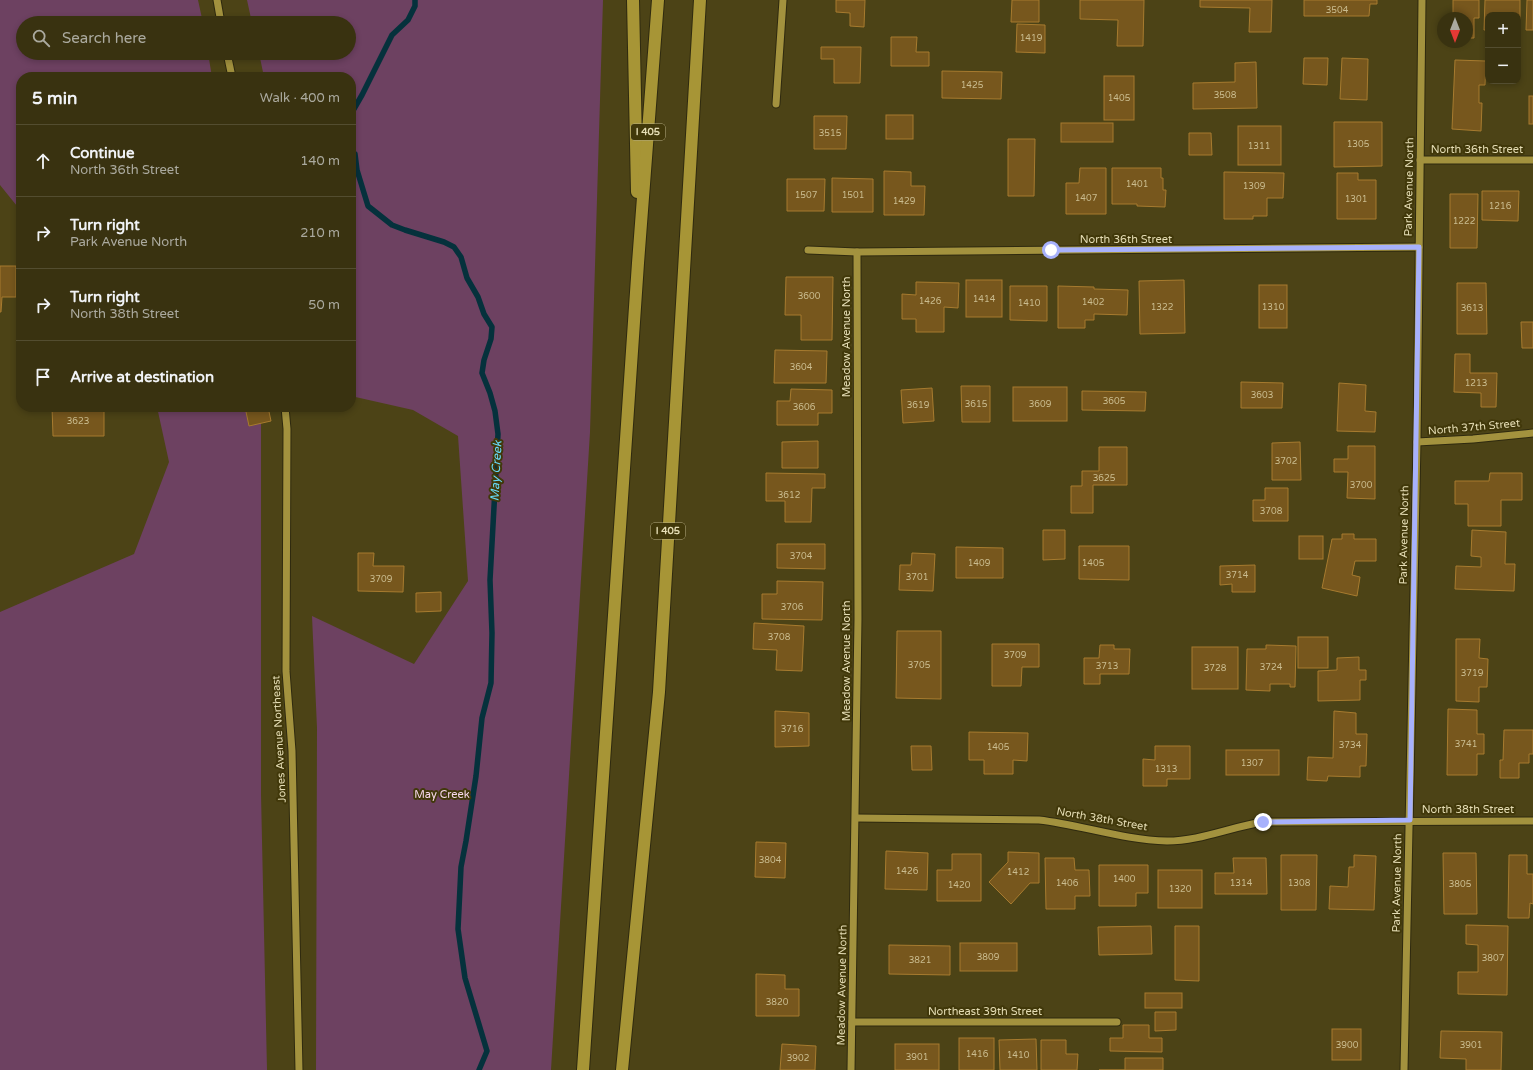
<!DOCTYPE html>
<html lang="en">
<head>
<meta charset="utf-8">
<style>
	body { margin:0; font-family:"Varela Round",sans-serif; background:#443e1e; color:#f1f3f6 }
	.controls { position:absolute; right:12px; top:12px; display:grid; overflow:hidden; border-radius:8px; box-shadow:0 2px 6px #0003 }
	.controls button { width:36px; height:36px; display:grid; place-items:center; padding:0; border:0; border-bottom:1px solid #534d30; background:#393210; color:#f1f3f6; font:20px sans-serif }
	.compass { position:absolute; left:1437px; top:12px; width:36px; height:36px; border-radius:50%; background:#393210; box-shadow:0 2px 6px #0003; rotate:180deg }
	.stop { position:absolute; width:12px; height:12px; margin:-9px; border:3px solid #a7b1fc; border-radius:50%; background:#fff }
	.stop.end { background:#a7b1fc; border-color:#fff; box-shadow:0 1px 4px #0008 }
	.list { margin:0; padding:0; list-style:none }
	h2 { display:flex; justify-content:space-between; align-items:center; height:52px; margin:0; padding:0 16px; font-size:17px }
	h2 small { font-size:13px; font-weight:400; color:#abaa9f }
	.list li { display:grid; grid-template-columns:26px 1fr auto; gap:12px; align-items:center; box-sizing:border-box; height:72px; padding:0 16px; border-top:1px solid #534d30 }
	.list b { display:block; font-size:15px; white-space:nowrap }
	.list p { margin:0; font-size:13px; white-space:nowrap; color:#abaa9f }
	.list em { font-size:13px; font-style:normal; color:#abaa9f }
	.icon { flex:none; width:22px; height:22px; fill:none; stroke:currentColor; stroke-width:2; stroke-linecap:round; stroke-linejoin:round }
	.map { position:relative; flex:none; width:1533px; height:1070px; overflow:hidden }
	.search { position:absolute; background:#393210; box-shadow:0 2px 6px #0003; left:16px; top:16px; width:340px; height:44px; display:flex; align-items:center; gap:10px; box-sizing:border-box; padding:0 14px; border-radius:22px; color:#abaa9f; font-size:15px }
	.panel { position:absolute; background:#393210; box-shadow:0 2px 6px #0003; left:16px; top:72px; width:340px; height:340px; border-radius:16px }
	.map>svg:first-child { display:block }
</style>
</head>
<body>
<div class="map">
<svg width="1533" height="1070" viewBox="0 0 1533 1070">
	<rect width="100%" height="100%" fill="#4c4316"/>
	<g fill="#6d4161">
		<polygon points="0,0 198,0 203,23 23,23 23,53 208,53 212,77 21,77 21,211 0,185"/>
		<polygon points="247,0 603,0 590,432 551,1070 316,1070 317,728 312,616 414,664 468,581 458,436 413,410 351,396 351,77 264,77 259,53 349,53 349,23 252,23"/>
		<polygon points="157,407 261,407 261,794 267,1070 0,1070 0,612 134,554 169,462"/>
	</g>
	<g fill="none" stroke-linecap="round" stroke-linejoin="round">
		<g stroke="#05313c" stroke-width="5.5">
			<polyline points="351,114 362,95 392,35 408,20 415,6 415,0"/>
			<polyline points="351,151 355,154 357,170 368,206 392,225 405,230 444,242 454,247 461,257 467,278 478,297 484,314 492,327 491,339 484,360 482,373 490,393 495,411 498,434 490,580 492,633 491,683 482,718 476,776 466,841 461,867 458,929 465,978 487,1051 479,1070"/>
		</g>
	</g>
	<g fill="#77571d" stroke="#a77b2f">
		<polygon points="836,0 865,0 864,27 850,26 850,13 836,12"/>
		<polygon points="1012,0 1039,0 1039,22 1011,22"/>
		<polygon points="1080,0 1144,0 1143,46 1117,46 1118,20 1080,19"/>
		<polygon points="1200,0 1272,0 1271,32 1249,32 1250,8 1200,7"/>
		<polygon points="1304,0 1377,0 1377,4 1370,4 1369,16 1304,16"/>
		<polygon points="1453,0 1479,0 1479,18 1474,18 1474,38 1467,38 1467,18 1453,18"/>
		<polygon points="1485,0 1520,0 1520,30 1518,30 1518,15 1488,15 1488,30 1484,30"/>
		<polygon points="1527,0 1533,0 1533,30 1526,30"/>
		<polygon points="1017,24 1045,25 1045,53 1016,52"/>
		<polygon points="891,37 917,37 916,52 929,52 929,66 891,66"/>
		<polygon points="821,47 861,47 860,83 834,83 834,59 821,59"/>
		<polygon points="1304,58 1328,58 1327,85 1303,84"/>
		<polygon points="1342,58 1368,59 1367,100 1340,99"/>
		<polygon points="1455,60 1486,61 1485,85 1479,85 1479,103 1482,103 1481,131 1452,129"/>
		<polygon points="1256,62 1257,108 1193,109 1193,83 1235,82 1235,63"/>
		<polygon points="942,71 1002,72 1001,99 942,98"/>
		<rect x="1104" y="76" width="30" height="44"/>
		<rect x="1529" y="96" width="4" height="28"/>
		<rect x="886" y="115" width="27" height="24"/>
		<polygon points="814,116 847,116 846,149 814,149"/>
		<polygon points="1334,122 1382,122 1382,166 1334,167"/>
		<rect x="1061" y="123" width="52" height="19"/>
		<rect x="1238" y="126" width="43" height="39"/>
		<polygon points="1189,133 1211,133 1212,155 1189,155"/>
		<polygon points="1008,139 1035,139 1034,196 1008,196"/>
		<polygon points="1080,168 1106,168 1106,214 1066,214 1066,183 1079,183"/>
		<polygon points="1112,168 1161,168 1161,178 1163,178 1163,190 1166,190 1165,207 1137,206 1137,204 1112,204"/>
		<polygon points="884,171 911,172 911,186 925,186 924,215 884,215"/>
		<polygon points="1224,172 1284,173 1283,198 1267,198 1267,216 1253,216 1253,219 1224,219"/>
		<polygon points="1337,173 1358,173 1358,180 1376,180 1376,219 1337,219"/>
		<polygon points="832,178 873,179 873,212 832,212"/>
		<polygon points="787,179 825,179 824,211 787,211"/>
		<polygon points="1482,191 1519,191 1518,221 1482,220"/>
		<polygon points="1450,194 1478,194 1477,248 1450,248"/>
		<polygon points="0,266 16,266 16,297 2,297 1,312 0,312"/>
		<polygon points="786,277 833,277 832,340 801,340 801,315 785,315"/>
		<rect x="966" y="280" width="36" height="37"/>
		<polygon points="1184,280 1185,333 1140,334 1139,281"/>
		<polygon points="916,282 959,283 958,308 944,307 944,332 916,332 916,319 902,319 902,294 916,295"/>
		<polygon points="1457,283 1486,283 1487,334 1457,334"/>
		<rect x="1259" y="285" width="28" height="43"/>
		<polygon points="1010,286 1047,286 1047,321 1010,320"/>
		<polygon points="1058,286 1094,287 1094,289 1128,290 1127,315 1094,314 1094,320 1085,320 1085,328 1058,328"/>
		<polygon points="1521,322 1533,322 1533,348 1522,348"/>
		<polygon points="775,350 827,351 826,383 774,383"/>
		<polygon points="1455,354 1470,354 1470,373 1497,373 1496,407 1481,407 1481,393 1454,392"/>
		<polygon points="1241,382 1283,383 1282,408 1241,408"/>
		<polygon points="1339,383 1366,385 1365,411 1376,412 1375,432 1337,431"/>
		<polygon points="961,386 990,386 990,422 962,422"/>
		<rect x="1013" y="387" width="54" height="34"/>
		<polygon points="932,388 934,421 903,423 901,390"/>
		<polygon points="791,389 832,390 832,413 818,413 818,425 777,425 777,401 790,401"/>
		<polygon points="1082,391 1146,392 1145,411 1082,410"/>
		<polygon points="52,407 104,407 104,436 53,436"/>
		<polygon points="245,407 268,407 271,421 249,426"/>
		<polygon points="818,441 818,468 782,468 782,442"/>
		<polygon points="1300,442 1301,480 1272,480 1272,443"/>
		<polygon points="1348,446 1375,446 1375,499 1347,498 1348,472 1334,472 1334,459 1348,459"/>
		<polygon points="1099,447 1127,447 1127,485 1093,485 1093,513 1071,513 1071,486 1082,486 1082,471 1099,471"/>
		<polygon points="766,473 825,474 825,488 812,488 811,522 785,522 785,501 766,501"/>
		<polygon points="1490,473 1522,473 1522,500 1501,500 1501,526 1468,526 1468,504 1455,504 1455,481 1489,481"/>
		<polygon points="1265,488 1288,488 1288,521 1253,521 1253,500 1265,500"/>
		<polygon points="1043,530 1065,530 1065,559 1043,560"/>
		<polygon points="1472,530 1506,532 1505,564 1515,564 1514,591 1455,589 1456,566 1481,567 1481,557 1471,556"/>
		<polygon points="1342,534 1354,534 1354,539 1376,539 1376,561 1355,561 1352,575 1360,577 1357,596 1322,588 1332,539 1342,539"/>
		<rect x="1299" y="536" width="24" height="23"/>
		<polygon points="777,544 825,544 825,569 777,568"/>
		<polygon points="1079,546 1129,546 1129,580 1079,579"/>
		<polygon points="956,547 1003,548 1003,578 956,578"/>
		<polygon points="358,553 374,553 373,566 404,566 403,592 358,591"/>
		<polygon points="912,553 935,554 933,591 899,590 900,565 911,565"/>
		<polygon points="1255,565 1255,592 1232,592 1232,584 1220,585 1220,566"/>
		<polygon points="777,581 823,582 822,620 762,619 762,594 777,594"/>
		<polygon points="441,592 441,611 416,612 416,593"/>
		<polygon points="754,623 804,626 802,671 776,670 777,650 753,649"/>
		<polygon points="897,631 941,631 941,699 896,698"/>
		<rect x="1298" y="637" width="30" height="31"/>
		<polygon points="1456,639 1480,639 1479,658 1488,659 1487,687 1479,687 1479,702 1456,701"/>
		<polygon points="992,644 1039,644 1039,667 1022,667 1021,686 992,686"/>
		<polygon points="1100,645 1114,645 1114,649 1130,649 1129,674 1100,674 1100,684 1084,684 1084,658 1099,658"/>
		<polygon points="1266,645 1296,646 1295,687 1290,687 1290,684 1270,684 1270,691 1246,690 1247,649 1266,649"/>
		<rect x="1192" y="647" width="46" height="42"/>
		<polygon points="1359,657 1359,670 1366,670 1366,680 1360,680 1360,700 1318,701 1318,671 1337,670 1337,658"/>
		<polygon points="1448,709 1477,710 1477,734 1484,734 1484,754 1477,754 1477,775 1447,775"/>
		<polygon points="775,711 809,713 809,746 775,747"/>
		<polygon points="1334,711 1356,713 1356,734 1367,734 1366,766 1360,766 1360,777 1328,776 1327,781 1307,780 1308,757 1333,758"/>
		<polygon points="1504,730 1533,730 1533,754 1529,754 1529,763 1519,763 1519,778 1500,778 1500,760 1503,760"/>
		<polygon points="969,732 1028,733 1027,761 1013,760 1013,774 984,774 984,760 969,760"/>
		<polygon points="911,746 931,746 932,770 912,770"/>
		<polygon points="1155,746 1190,746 1190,779 1167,779 1167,786 1143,786 1143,759 1155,760"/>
		<rect x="1226" y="750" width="53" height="25"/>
		<polygon points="756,842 786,843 785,878 755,877"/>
		<polygon points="886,851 928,853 927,890 885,889"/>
		<polygon points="1008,852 1039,853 1039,883 1030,883 1011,904 989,882 1008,862"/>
		<polygon points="1443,853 1476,853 1477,914 1444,914"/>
		<polygon points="952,854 981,854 981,901 937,901 937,870 952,870"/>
		<polygon points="1281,855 1317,855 1316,910 1281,910"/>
		<polygon points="1354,855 1376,856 1374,910 1329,909 1330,886 1348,887 1349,867 1354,867"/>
		<polygon points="1509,855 1527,855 1527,874 1533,874 1533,904 1530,903 1529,918 1508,918"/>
		<polygon points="1045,858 1074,858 1075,870 1089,870 1090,896 1075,896 1075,909 1046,909"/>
		<polygon points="1233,858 1266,858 1267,894 1215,894 1215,873 1234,873"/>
		<polygon points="1099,865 1148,865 1148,893 1136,893 1136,906 1099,906"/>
		<rect x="1158" y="870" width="44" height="38"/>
		<polygon points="1466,925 1508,926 1507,995 1458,994 1458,972 1478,972 1478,945 1466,944"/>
		<polygon points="1151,926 1152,954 1099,955 1098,927"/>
		<polygon points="1175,926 1199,926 1199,981 1175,980"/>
		<rect x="960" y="943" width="57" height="28"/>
		<polygon points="889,945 950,946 950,975 889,974"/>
		<polygon points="756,974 785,975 785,989 799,989 799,1016 756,1016"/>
		<rect x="1145" y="993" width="37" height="15"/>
		<polygon points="1155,1012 1176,1012 1176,1030 1155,1031"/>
		<polygon points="1123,1025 1149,1025 1149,1038 1162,1038 1162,1052 1110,1051 1110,1038 1123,1038"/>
		<rect x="1332" y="1029" width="29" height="31"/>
		<polygon points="1441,1031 1502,1032 1501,1070 1466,1070 1466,1059 1440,1058"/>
		<rect x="959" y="1038" width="35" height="32"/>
		<polygon points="1036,1039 1037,1070 1000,1070 999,1040"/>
		<polygon points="1041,1040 1066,1040 1066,1054 1078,1054 1077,1070 1041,1070"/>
		<polygon points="782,1044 816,1046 815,1070 780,1070"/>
		<rect x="895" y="1044" width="44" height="26"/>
		<polygon points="1125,1058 1163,1058 1163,1070 1099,1070 1125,1070"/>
	</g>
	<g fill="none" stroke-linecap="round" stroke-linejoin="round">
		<g stroke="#2f2a0f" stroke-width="9">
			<g id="minor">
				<polyline points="217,0 221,23"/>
				<polyline points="227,53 232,77"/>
				<polyline points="776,104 783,0"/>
				<polyline points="1420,160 1533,160"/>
				<polyline points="808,250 857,252 1419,247"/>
				<polyline points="285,407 287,429 286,671 292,751 299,1070"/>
				<polyline points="1417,442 1473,439 1533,433"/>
				<path d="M856,818L1039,820C1082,825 1123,840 1167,841C1200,841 1230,827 1263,822L1533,821"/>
				<polyline points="852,1022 1117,1022"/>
				<polyline points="851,1070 858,619 857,252"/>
				<polyline points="1404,1070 1417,442 1422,0"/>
			</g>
		</g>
		<g stroke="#2f2a0f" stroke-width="14">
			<g id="highway">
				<polyline points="633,0 637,192"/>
				<polyline points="583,1070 638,263 658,0"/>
				<polyline points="622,1070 659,692 700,0"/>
			</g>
		</g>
		<use href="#minor" stroke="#a3923e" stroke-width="7"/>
		<use href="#highway" stroke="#a79536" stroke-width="12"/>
	</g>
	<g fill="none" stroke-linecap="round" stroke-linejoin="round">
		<polyline stroke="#a7b1fc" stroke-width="5" points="1051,250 1419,247 1410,820 1263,822"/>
	</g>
	<g text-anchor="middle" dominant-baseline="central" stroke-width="4" stroke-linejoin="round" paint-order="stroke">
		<g font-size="9" fill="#cabc8f">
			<text x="1337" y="10">3504</text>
			<text x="1031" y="38">1419</text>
			<text x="972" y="85">1425</text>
			<text x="1225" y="95">3508</text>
			<text x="1119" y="98">1405</text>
			<text x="830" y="133">3515</text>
			<text x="1358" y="144">1305</text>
			<text x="1259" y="146">1311</text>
			<text x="1137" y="184">1401</text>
			<text x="1254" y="186">1309</text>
			<text x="806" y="195">1507</text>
			<text x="853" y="195">1501</text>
			<text x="1086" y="198">1407</text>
			<text x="1356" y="199">1301</text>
			<text x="904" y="201">1429</text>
			<text x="1500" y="206">1216</text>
			<text x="1464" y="221">1222</text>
			<text x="809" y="296">3600</text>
			<text x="984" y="299">1414</text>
			<text x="930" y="301">1426</text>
			<text x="1093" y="302">1402</text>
			<text x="1029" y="303">1410</text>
			<text x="1162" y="307">1322</text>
			<text x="1273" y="307">1310</text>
			<text x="1472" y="308">3613</text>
			<text x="801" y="367">3604</text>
			<text x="1476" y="383">1213</text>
			<text x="1262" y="395">3603</text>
			<text x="1114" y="401">3605</text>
			<text x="976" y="404">3615</text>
			<text x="1040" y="404">3609</text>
			<text x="918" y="405">3619</text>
			<text x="804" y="407">3606</text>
			<text x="78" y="421">3623</text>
			<text x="1286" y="461">3702</text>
			<text x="1104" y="478">3625</text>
			<text x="1361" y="485">3700</text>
			<text x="789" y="495">3612</text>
			<text x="1271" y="511">3708</text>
			<text x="801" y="556">3704</text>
			<text x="979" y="563">1409</text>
			<text x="1093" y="563">1405</text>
			<text x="1237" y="575">3714</text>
			<text x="917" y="577">3701</text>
			<text x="381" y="579">3709</text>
			<text x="792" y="607">3706</text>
			<text x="779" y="637">3708</text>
			<text x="1015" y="655">3709</text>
			<text x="919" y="665">3705</text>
			<text x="1107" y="666">3713</text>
			<text x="1271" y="667">3724</text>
			<text x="1215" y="668">3728</text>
			<text x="1472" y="673">3719</text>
			<text x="792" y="729">3716</text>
			<text x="1466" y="744">3741</text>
			<text x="1350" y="745">3734</text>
			<text x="998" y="747">1405</text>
			<text x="1252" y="763">1307</text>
			<text x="1166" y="769">1313</text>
			<text x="770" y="860">3804</text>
			<text x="907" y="871">1426</text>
			<text x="1018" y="872">1412</text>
			<text x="1124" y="879">1400</text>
			<text x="1067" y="883">1406</text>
			<text x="1241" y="883">1314</text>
			<text x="1299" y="883">1308</text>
			<text x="1460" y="884">3805</text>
			<text x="959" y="885">1420</text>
			<text x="1180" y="889">1320</text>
			<text x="988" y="957">3809</text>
			<text x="1493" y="958">3807</text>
			<text x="920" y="960">3821</text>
			<text x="777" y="1002">3820</text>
			<text x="1347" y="1045">3900</text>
			<text x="1471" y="1045">3901</text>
			<text x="977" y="1054">1416</text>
			<text x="1018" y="1055">1410</text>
			<text x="917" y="1057">3901</text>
			<text x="798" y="1058">3902</text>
		</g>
		<g fill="#41380a" stroke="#b4ac82" stroke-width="1">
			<rect x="631" y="124" width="34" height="16" rx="3"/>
			<rect x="651" y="523" width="34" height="16" rx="3"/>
		</g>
		<g font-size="10" font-weight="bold" fill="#e5ddb5">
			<text x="648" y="132">I 405</text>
			<text x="668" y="531">I 405</text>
		</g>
		<g font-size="11" fill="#e5ddb5" stroke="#41380a">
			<text x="1477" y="149">North 36th Street</text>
			<text transform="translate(1409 187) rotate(-89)">Park Avenue North</text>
			<text x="1126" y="239">North 36th Street</text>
			<text transform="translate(846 337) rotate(-90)">Meadow Avenue North</text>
			<text transform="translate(1474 427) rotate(-5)">North 37th Street</text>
			<text transform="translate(1404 535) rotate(-89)">Park Avenue North</text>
			<text transform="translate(846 661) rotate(-90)">Meadow Avenue North</text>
			<text transform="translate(279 739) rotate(-93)">Jones Avenue Northeast</text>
			<text x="1468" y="809">North 38th Street</text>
			<text transform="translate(1102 819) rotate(10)">North 38th Street</text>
			<text transform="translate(1397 883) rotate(-89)">Park Avenue North</text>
			<text transform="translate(842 985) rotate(-89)">Meadow Avenue North</text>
			<text x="985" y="1011">Northeast 39th Street</text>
		</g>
		<g font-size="11" fill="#f7d7ec" stroke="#41380a">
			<text x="442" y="794">May Creek</text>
		</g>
		<g font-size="12" font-style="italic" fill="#67daf9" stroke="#41380a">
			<text transform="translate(496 471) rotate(-87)">May Creek</text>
		</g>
	</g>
</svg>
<div class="controls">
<button>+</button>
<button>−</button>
</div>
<svg class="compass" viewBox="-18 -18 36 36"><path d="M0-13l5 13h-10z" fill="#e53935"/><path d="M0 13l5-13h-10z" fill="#abaa9f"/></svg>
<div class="stop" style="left:1051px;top:250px"></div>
<div class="stop end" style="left:1263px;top:822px"></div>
<div class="search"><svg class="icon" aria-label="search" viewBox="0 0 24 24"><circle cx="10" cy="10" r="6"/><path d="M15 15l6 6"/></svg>Search here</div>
<section class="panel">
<h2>5 min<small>Walk · 400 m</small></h2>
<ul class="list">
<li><svg class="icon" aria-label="ahead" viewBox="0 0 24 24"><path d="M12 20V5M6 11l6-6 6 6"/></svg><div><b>Continue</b><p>North 36th Street</p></div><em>140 m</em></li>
<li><svg class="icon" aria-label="right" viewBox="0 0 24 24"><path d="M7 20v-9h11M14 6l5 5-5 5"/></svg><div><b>Turn right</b><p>Park Avenue North</p></div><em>210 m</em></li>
<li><svg class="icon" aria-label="right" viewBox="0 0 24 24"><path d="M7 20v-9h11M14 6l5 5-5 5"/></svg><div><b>Turn right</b><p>North 38th Street</p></div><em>50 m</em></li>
<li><svg class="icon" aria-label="arrive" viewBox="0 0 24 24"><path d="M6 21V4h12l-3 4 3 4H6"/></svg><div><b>Arrive at destination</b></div></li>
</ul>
</section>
</div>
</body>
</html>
